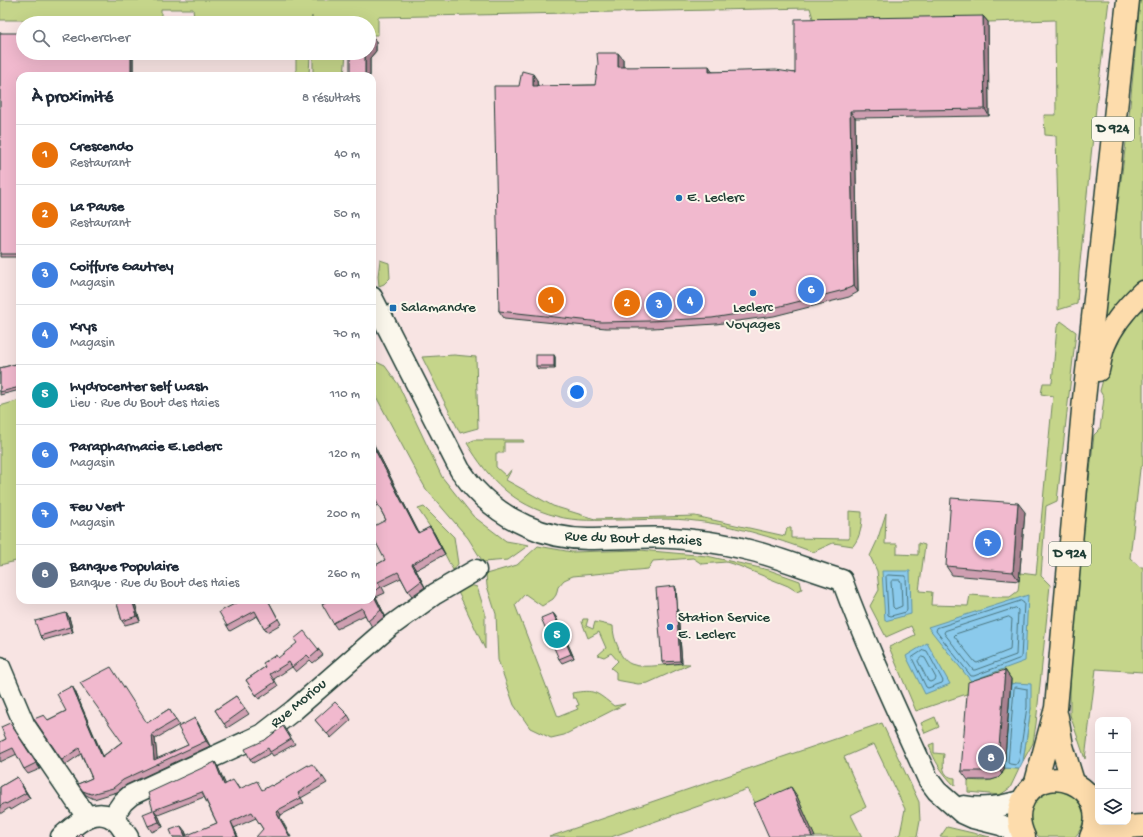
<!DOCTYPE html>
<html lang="fr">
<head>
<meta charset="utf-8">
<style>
	body { margin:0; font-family:"Gochi Hand",sans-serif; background:#f6f6f7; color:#1f2937 }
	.controls { position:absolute; right:12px; bottom:12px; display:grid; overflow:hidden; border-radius:8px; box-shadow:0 4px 16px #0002 }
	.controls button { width:36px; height:36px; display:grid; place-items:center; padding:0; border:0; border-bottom:1px solid #e0e1e3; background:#fff; color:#1f2937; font:20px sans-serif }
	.you { position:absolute; left:577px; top:392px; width:14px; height:14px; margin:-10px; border:3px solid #fff; border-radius:50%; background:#1a73e8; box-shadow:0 0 0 6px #1a73e833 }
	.badge { display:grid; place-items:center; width:26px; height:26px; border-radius:50%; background:#1f6fb2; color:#fff; font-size:13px; font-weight:700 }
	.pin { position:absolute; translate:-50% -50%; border:2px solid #fff; box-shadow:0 1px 4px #0006 }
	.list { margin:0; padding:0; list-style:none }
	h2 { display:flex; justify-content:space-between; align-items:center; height:52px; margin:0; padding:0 16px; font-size:17px }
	h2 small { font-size:13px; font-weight:400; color:#747a83 }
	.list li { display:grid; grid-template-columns:26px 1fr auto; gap:12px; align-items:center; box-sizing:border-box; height:60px; padding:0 16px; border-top:1px solid #e0e1e3 }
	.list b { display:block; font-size:15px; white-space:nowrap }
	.list p { margin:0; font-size:13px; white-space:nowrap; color:#747a83 }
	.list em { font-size:13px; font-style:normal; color:#747a83 }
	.icon { flex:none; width:22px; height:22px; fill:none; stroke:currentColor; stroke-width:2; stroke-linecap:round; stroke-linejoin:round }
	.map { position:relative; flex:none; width:1143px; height:837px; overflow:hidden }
	.search { position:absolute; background:#fff; box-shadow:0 4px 16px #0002; left:16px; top:16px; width:360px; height:44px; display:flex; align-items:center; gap:10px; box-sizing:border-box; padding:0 14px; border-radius:22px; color:#747a83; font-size:15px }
	.panel { position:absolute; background:#fff; box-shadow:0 4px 16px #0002; left:16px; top:72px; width:360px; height:532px; border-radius:12px }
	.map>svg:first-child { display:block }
</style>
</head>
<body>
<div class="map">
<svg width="1143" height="837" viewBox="0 0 1143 837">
	<rect width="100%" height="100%" fill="#f8e4e3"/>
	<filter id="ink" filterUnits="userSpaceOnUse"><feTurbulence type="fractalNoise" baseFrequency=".025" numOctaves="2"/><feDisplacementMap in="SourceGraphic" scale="8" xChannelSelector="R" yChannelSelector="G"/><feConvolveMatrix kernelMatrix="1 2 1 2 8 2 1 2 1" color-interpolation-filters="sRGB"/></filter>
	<g filter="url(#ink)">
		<g fill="#c5d58a" stroke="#72895f">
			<polygon points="0,0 1109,0 1097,98 1079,272 1077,304 1058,310 1059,250 1056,136 1045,135 1044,115 1056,115 1055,20 988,22 815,25 810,8 378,17 378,35 369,35 369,23 312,23 312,16 311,23 293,23 288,19 194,19 193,9 161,9 161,20 0,20"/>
			<polygon points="1140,0 1143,0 1143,285 1102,338 1107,287 1128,127"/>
			<polygon points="296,53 310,53 309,76 296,76"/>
			<polygon points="313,53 346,53 344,76 313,76"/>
			<polygon points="380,260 389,263 390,278 384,284 379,286 378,276"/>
			<polygon points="1143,304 1143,465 1140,469 1130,558 1140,567 1143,567 1143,672 1096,669 1085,759 1070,715 1070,677 1075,608 1094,435 1100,429 1104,398 1100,391 1111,349 1121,332"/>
			<polygon points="1061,321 1076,332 1057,501 1046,506 1041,576 1050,585 1036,724 1033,743 1023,761 1031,708 1016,683 1011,684 1011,679 916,711 889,647 915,635 911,626 886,637 870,606 879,590 877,571 870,556 877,541 886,513 885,544 897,544 897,554 918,555 918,543 925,545 919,591 932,592 931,605 968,606 970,595 998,597 1010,597 1018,591 1020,573 1036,575 1053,396 1041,394 1043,383 1052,383 1057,327"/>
			<polygon points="454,355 476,357 478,428 460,433 422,357"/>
			<polygon points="372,360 385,366 398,384 442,477 473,516 506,541 529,545 508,560 483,562 468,538 426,489 418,475 372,389"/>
			<polygon points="20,400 20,560 0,565 0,406"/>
			<path d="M474,440H523L524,442H504V453H496V467L506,476L512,469L506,480L553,506L595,519L695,516L785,536L787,528H791V538L849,539V511L862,512C862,525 861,536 853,546L833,543L813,552C772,537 731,524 687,520C665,518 642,520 620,520C599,520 576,522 556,516C514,505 489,480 467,443Z"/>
			<polygon points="424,507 454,537 458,564 453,570 434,533 418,509"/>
			<path d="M538,546L572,552L640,550L707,556L769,570L800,581L802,589L796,591L788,586L739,566L726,562L702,564L693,558L653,561L648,569L573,576L564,580L558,587L556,595L553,599L542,606L525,594L515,605L558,717L578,709L576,706L579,705L576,698H573L572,693C595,689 596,692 614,706L625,704L564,735L551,738L530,728L514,705L498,660L496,614L487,586L486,574L517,565Z"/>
			<polygon points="470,585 477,587 485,612 485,649 458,592"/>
			<path d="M583,619H588L586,626L593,629L595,622L613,626C613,634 615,640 618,647C620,654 624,661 631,664C645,670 673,662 690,664L648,683L638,684L616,680V672L611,668L618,661L611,653L604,657L598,655L606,648L599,632L588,638L582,622Z"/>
			<polygon points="935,717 939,727 925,733 921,723"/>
			<polygon points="882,723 919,802 920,821 917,837 895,837 900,834 905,809 874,744 844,757 866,807 851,815 862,837 815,837 797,797 761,812 747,789 611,837 549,837"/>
			<path d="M934,743V753L944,754C943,764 941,777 955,778V786C943,774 934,761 929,745Z"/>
			<path d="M1004,768L1019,769L1010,788L1000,795L968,792V780C981,781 1000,784 1004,768Z"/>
			<path d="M1052,791C1080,790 1094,815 1075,837H1039C1021,820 1032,798 1052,791Z"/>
			<polygon points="947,827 990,837 940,837"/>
		</g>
		<g fill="#8bcaec" stroke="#6092a2">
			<polygon points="882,571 910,571 911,614 885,621"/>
			<polygon points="1028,595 1025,661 971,681 928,627"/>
			<polygon points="927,643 950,684 925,694 906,656"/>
			<polygon points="1016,683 1031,684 1031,708 1023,761 1019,769 1004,768 1011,684"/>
		</g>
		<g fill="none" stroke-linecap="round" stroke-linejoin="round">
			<g stroke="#4a757e" stroke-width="1">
				<polygon points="888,575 906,576 907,610 906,612 891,616 888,615 886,577"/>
				<polygon points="893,580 900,580 901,582 902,606 895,609 893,607 891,582"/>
				<polygon points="1021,601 1024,603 1021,658 974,676 971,676 936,631 937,628"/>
				<polygon points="1016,608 1018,610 1016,655 975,670 973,670 944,633 945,631"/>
				<polygon points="1009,617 1012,619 1010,650 977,663 975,662 954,636 956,634"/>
				<polygon points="924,650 927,651 943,681 942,683 928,688 926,687 912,658"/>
				<polygon points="922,657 925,658 936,678 935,680 930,682 928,681 918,661"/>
				<polygon points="1016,687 1027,689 1027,707 1019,760 1016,765 1010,764 1008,763 1014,689"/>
			</g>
			<g stroke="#1f3d34" stroke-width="23">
				<g id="minor">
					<path d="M372,297L460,470C465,476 469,483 475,489C503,520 545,539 588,539C623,539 658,535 693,540C713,542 734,546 753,551C783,559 812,571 842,580C867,648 898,713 928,779L937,791L962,813L973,818L1001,825L1023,836"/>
					<polyline points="0,667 25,726 87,817"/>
					<path d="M964,806C984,810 1003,806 1023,800"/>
					<polyline points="112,818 123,802 131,795 263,734 294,710 388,628 435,594 476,570"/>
					<path d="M61,837C77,823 99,802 119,824C122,828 125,833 128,837"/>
				</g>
			</g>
			<g stroke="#1f3d34" stroke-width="25">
				<g id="major">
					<path d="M1098,370C1100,362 1101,353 1104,345C1112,325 1127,307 1143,292"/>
					<polyline points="1057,717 1062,746 1073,782"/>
					<polyline points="1035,786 1056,708 1084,399 1128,0"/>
					<path d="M1092,836C1109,831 1125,826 1143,826"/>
					<path d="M1024,837C1019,826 1017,816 1021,805C1039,755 1115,785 1091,837"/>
				</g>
			</g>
			<use href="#minor" stroke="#fbf7ec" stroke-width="20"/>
			<use href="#major" stroke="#fddcac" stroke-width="22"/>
		</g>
		<g fill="#cf9fb1" stroke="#1f3d34">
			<polygon points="983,16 988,22 989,116 855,118 858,292 849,297 774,316 716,324 653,328 606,328 504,318 499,311 519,86 537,80 538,86 595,85 623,59 623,67 713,72 795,73"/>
			<polygon points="369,31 376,42 376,51 370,58 370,76 351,76 350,75"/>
			<polygon points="0,33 133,53 133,76 20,76 20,257 0,257"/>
			<polygon points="554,355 555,357 555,369 538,369 536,366"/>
			<polygon points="20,363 20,390 0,395 0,368"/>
			<polygon points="372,441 419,533 430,527 434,533 445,554 416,570 425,587 412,596 408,591 401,578 382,587 385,593 376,597 385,616 372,627 365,615 337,629 333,623 372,600 372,567 385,560 386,520 378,505 372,508"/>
			<polygon points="1025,512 1019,581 952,575 946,566"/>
			<polygon points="675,586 676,589 682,663 664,665 662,662"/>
			<polygon points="116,600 134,600 140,621 125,625 122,621"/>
			<polygon points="242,600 268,600 281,624 267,632 257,616 230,631 227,626"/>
			<polygon points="66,613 69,617 73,632 44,640 40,636"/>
			<polygon points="553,613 556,617 574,658 562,663 559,659"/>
			<polygon points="319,650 323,655 313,663 310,660 296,672 292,667 274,679 278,686 259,699 246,680 278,658"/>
			<polygon points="1005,670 1011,679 1004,769 1002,774 998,778 991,780 968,780 961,771"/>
			<polygon points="72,686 75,691 103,756 147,723 169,709 179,725 155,739 157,759 188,745 195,718 198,723 210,746 126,785 117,792 94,799 86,795 78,784 92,778 81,754 65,765 34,719 48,720 66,711"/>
			<polygon points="236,696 249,714 227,728 215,710"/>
			<polygon points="348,715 351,720 331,738 315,720"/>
			<polygon points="10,723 40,769 28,774 24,769 17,754 0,762 0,742 6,739"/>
			<polygon points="283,726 295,744 273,756 271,753 253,763 250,759 265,740"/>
			<polygon points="215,762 218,767 225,784 237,785 239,789 263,790 272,786 308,766 323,777 327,783 301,798 304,803 281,815 280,817 263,829 256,818 234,828 238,837 173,837 185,831 187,836 217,823 204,797 158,815 163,827 152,832 148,826 153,810"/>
			<polygon points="17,777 30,798 10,810 9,808 0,814 0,787"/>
		</g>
		<g fill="#a98290" stroke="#1f3d34">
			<polygon points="983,16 988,22 989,116 985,109"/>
			<polygon points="372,35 376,42 376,51 370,58 370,76 366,76 365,75 365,53 369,53 369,47"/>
			<rect x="131" y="53" width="2" height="23"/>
			<polygon points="618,53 623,59 623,74 618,67"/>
			<polygon points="709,66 713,72 709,72"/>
			<polygon points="533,74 537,80 538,92 533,86"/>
			<polygon points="850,111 855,118 858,292 854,286"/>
			<polygon points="554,355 555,357 555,369 554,366"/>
			<polygon points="372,441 422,539 418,533 372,444"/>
			<polygon points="1018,503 1025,512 1019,581 1013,572"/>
			<polygon points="430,527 434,533 445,554 441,548"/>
			<polygon points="412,564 416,570 425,587 421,581"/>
			<polygon points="675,586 676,589 682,663 680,661"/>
			<polygon points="372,592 376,597 385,616 381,610"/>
			<polygon points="132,600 134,600 140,621 137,616"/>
			<polygon points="66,613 69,617 73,632 70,627"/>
			<polygon points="553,613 556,617 574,658 571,654"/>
			<polygon points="1005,670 1011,679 1004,769 1002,774 996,765"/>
			<polygon points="72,686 75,691 105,762 102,757"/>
			<polygon points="195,718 198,723 210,746 206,741"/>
			<polygon points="152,734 155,739 158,765 154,760"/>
			<polygon points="215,762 218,767 228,790 224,785"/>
			<polygon points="17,777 21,783 30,798 26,793"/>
			<polygon points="791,787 797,796 815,837 812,837"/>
			<polygon points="154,810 158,815 163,827 159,822"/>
			<polygon points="278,810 281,815 280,817 291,837 290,837 276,812"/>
			<polygon points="231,822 234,828 238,837 237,837"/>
			<polygon points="181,826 185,831 187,837 186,837"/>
		</g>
		<g fill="#f1b9ce" stroke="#1f3d34">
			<polygon points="983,16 985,109 850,111 854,286 844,290 769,309 712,318 649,321 601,322 499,311 494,86 519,86 522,71 533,74 533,86 595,85 598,64 597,53 618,53 618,67 709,66 709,72 776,70 795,73 795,19"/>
			<polygon points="369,31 372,35 371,44 369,47"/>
			<polygon points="0,33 23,33 23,53 131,53 131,76 20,76 20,254 0,254"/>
			<rect x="350" y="53" width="15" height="22"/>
			<rect x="536" y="355" width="18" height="11"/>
			<polygon points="20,363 20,387 0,392 0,368"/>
			<polygon points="372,444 418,533 430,527 441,548 412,564 421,581 408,591 398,572 378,582 381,587 372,592 381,610 368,621 362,608 333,623 322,604 329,600 372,600 372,567 385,560 372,535 372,527 386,520 375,499 372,500"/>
			<polygon points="951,498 1018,503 1013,572 946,566"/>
			<polygon points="675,586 680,661 662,662 656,588"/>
			<polygon points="116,600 132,600 137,616 122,621"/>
			<polygon points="242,600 268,600 278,619 264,628 255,611 227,626 219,612"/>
			<polygon points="66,613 70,627 40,636 35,621"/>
			<polygon points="553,613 571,654 559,659 541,618"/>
			<polygon points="304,631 319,650 310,658 307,655 292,667 289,662 270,674 275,682 256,695 246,680 265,667 263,663 276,655 278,658 297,643 294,639"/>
			<polygon points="111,667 147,723 169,709 176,720 152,734 154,760 188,745 178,727 195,718 206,741 123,780 113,788 91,794 83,791 78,784 92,778 79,748 62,760 34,719 44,715 48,720 66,711 57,694 72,686 102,757 122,742 80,683"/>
			<polygon points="1005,670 998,760 996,765 991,769 985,771 961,771 968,682"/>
			<polygon points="236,696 245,709 224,724 215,710"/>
			<polygon points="335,702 348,715 327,734 315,720"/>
			<polygon points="10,723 36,763 24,769 13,748 0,754 0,742 6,739 1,727"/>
			<polygon points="283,726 291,739 270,752 268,748 250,759 245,749 265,740"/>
			<polygon points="215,762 224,785 233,780 239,789 257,781 262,790 271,785 272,786 308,765 308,766 312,764 323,777 298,793 301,798 278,810 276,812 290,837 256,837 263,829 252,812 231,822 237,837 173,837 170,830 181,826 185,836 217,823 202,792 154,810 159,822 148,826 143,814 153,810 148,793"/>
			<polygon points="17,777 26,793 6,804 5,803 0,806 0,787"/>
			<polygon points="791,787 812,837 769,837 754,803"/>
			<polygon points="80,833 84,837 76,837"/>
		</g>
	</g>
	<g fill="#1f6fb2" stroke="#fbf7ec" stroke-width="1.5">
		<circle cx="679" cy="198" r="4"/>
		<circle cx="753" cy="293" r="4"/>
		<rect x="389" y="304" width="8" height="8" rx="2"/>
		<circle cx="670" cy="627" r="4"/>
	</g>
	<g text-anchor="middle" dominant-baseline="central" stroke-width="4" stroke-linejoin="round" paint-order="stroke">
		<g fill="#fbf7ec" stroke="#61756b" stroke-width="1">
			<rect x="1092" y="117" width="42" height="24" rx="3"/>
			<rect x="1049" y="542" width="42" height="24" rx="3"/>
		</g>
		<g font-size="14" font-weight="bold" fill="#1f3d34">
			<text x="1113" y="129">D 924</text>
			<text x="1070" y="554">D 924</text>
		</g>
		<g font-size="15" fill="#1f3d34" stroke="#fbf7ec" text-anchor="start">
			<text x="687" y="198">E. Leclerc</text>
			<text x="401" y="308">Salamandre</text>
			<text x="753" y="308" text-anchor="middle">Leclerc<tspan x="753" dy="17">Voyages</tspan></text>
			<text x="678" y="618">Station Service<tspan x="678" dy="17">E. Leclerc</tspan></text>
		</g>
		<g font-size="15" fill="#1f3d34" stroke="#fbf7ec">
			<text transform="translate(633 539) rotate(2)">Rue du Bout des Haies</text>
			<text transform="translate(299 704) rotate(-40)">Rue Moriou</text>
		</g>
	</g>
</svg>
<div class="controls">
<button>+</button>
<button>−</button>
<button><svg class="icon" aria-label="layers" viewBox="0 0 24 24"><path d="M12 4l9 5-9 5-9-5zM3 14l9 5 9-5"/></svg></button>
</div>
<div class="you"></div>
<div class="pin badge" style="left:551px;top:300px;background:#e8710a">1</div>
<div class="pin badge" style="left:627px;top:303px;background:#e8710a">2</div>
<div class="pin badge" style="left:659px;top:305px;background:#3f7fe0">3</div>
<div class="pin badge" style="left:690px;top:301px;background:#3f7fe0">4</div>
<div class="pin badge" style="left:557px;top:635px;background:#0f9aa8">5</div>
<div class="pin badge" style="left:811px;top:290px;background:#3f7fe0">6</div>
<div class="pin badge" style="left:988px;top:543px;background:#3f7fe0">7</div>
<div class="pin badge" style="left:991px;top:758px;background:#5c6f8a">8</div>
<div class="search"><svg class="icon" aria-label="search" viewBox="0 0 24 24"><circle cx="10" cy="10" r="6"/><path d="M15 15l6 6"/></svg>Rechercher</div>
<section class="panel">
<h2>À proximité<small>8 résultats</small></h2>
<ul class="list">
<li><span class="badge" style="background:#e8710a">1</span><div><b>Crescendo</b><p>Restaurant</p></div><em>40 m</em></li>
<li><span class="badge" style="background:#e8710a">2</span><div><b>La Pause</b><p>Restaurant</p></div><em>50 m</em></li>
<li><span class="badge" style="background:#3f7fe0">3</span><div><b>Coiffure Gautrey</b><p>Magasin</p></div><em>60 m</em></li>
<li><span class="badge" style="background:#3f7fe0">4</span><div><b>Krys</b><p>Magasin</p></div><em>70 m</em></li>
<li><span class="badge" style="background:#0f9aa8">5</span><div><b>hydrocenter self wash</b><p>Lieu · Rue du Bout des Haies</p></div><em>110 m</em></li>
<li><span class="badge" style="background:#3f7fe0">6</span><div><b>Parapharmacie E.Leclerc</b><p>Magasin</p></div><em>120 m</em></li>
<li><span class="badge" style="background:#3f7fe0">7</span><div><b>Feu Vert</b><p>Magasin</p></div><em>200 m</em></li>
<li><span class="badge" style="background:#5c6f8a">8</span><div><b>Banque Populaire</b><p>Banque · Rue du Bout des Haies</p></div><em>260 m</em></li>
</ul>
</section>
</div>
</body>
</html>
